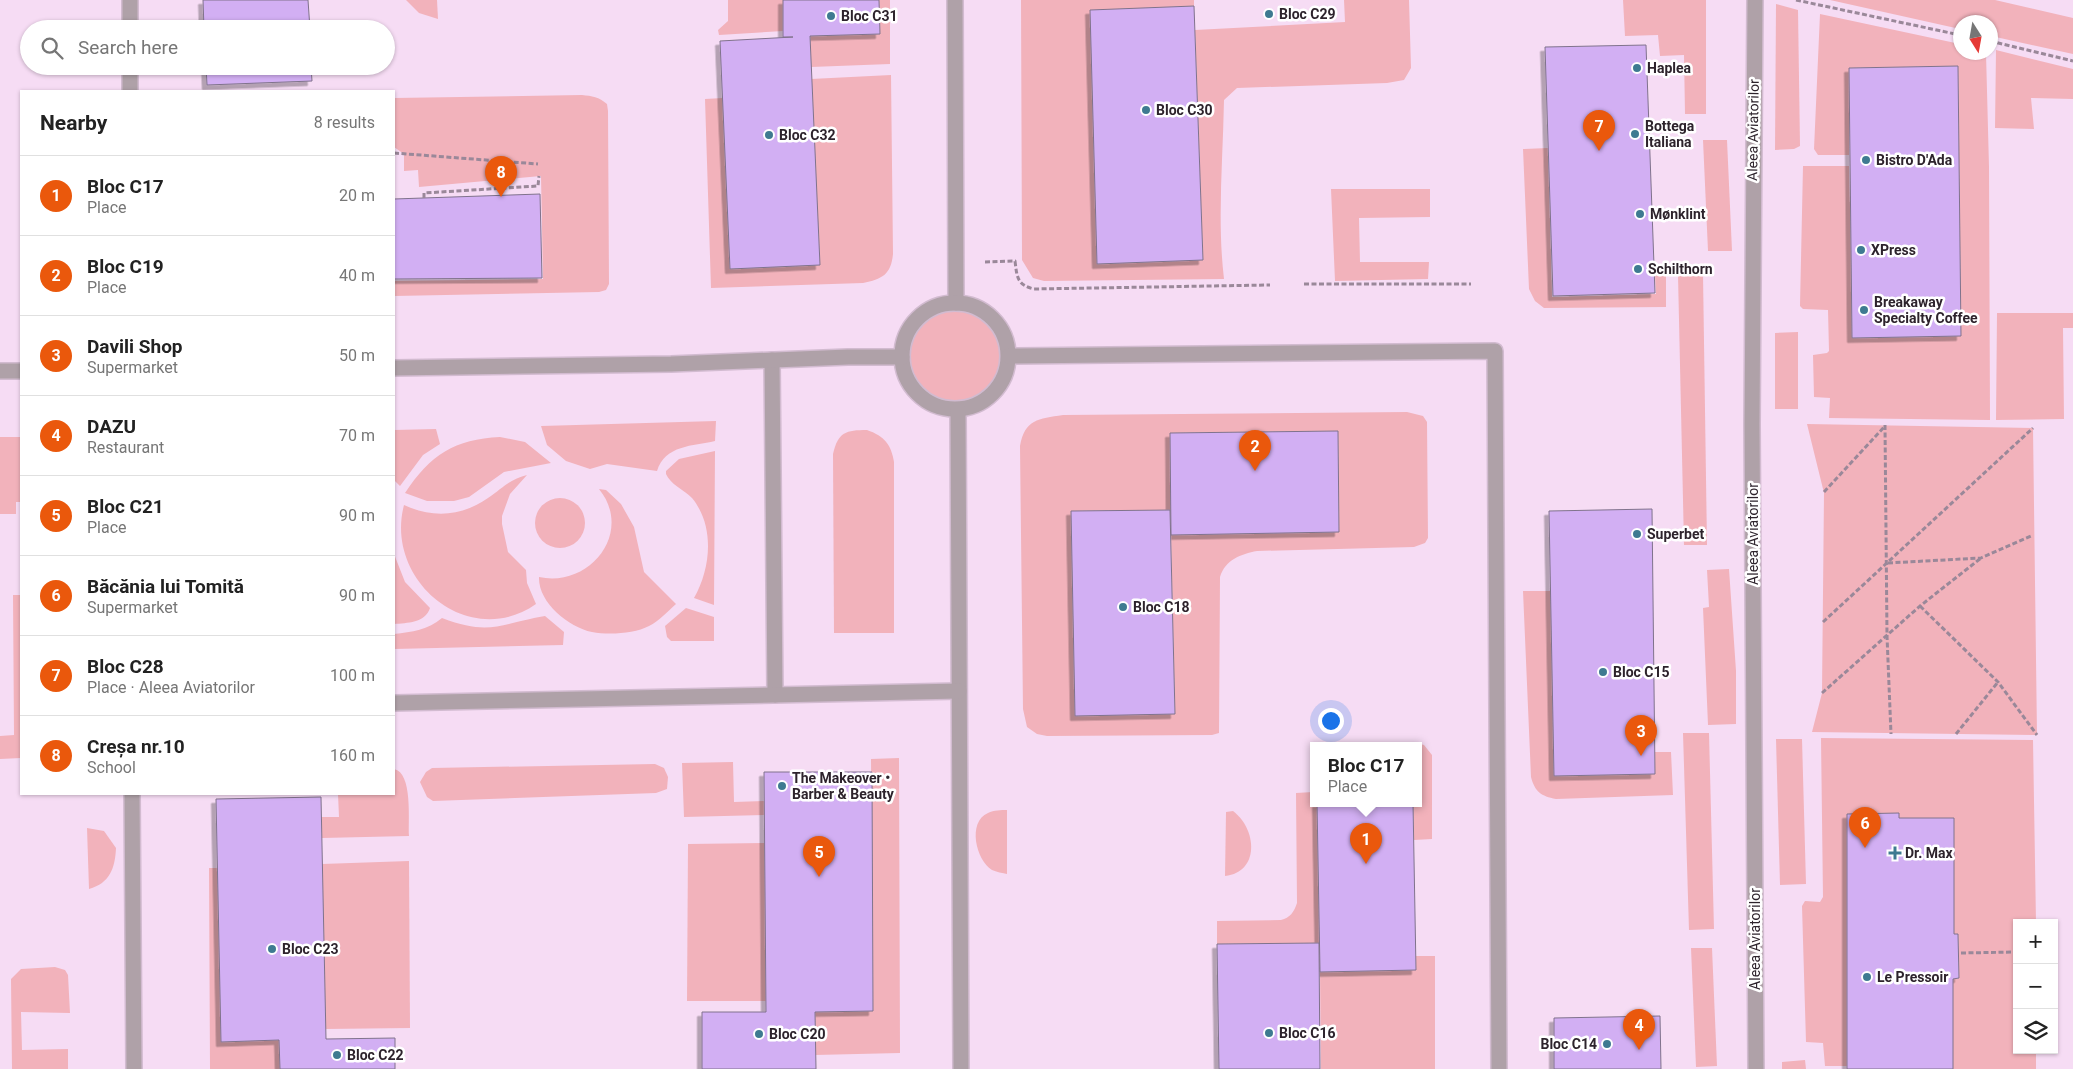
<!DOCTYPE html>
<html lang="en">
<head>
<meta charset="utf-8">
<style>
	body { margin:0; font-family:Roboto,sans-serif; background:#f6f6f6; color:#222 }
	.controls { position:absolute; right:15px; bottom:15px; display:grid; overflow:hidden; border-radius:0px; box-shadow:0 1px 4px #0004 }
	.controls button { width:45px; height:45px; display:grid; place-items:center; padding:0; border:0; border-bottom:1px solid #e0e0e0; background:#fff; color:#222; font:25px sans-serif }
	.compass { position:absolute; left:1953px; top:15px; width:45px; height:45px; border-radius:50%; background:#fff; box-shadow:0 1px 4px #0004; rotate:169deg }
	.you { position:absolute; left:1330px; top:720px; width:18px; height:18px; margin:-12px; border:4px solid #fff; border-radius:50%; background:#1a73e8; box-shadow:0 0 0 8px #1a73e833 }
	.badge { display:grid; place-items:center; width:32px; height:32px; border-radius:50%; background:#ea580c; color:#fff; font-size:16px; font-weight:700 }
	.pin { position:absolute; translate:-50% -41px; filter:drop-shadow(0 1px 2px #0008) }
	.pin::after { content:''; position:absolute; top:26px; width:18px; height:15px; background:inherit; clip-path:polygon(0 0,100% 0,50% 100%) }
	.popup { position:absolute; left:1310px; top:742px; width:112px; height:65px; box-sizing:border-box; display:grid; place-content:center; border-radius:0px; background:#fff; filter:drop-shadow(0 1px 4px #0005); font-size:16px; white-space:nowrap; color:#767676 }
	.popup b { font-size:19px; color:#222 }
	.popup::after { content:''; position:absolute; left:50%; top:100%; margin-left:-10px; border:10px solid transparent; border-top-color:#fff }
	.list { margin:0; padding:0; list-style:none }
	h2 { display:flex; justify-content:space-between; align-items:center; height:65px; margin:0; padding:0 20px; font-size:21px }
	h2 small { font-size:16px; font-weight:400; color:#767676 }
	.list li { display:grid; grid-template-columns:32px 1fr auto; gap:15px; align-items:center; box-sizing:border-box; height:80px; padding:0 20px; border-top:1px solid #e0e0e0 }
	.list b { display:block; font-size:19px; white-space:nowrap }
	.list p { margin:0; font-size:16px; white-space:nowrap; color:#767676 }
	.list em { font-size:16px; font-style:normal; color:#767676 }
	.icon { flex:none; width:28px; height:28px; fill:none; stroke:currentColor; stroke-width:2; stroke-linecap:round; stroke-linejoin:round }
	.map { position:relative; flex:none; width:2073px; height:1069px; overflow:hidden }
	.search { position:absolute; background:#fff; box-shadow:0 1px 4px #0004; left:20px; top:20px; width:375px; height:55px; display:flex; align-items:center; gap:12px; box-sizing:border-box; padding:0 18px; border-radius:28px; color:#767676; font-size:19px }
	.panel { position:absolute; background:#fff; box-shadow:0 1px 4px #0004; left:20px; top:90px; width:375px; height:705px; border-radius:0px }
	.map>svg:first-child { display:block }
</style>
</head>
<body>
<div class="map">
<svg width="2073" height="1069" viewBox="0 0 2073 1069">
	<defs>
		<filter id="shadow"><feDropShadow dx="-4.5" dy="4.5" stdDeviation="0" flood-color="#0004"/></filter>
	</defs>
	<rect width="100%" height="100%" fill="#f6dcf4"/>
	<g fill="#f2b2bb" fill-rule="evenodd">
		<polygon points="406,0 437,0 438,19 419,13"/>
		<polygon points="728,0 783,0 783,31 719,35 718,30 728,21"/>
		<polygon points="879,0 890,0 890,64 811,67 810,36 880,34"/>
		<path d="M1021,0H1194V6L1097,264L1203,260L1195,30L1345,22L1344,0H1409L1411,68L1404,80L1387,83L1237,88L1224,100C1223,159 1217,220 1224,279L1044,281L1033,278L1022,260Z"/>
		<polygon points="1623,0 1706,0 1706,114 1685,114 1684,55 1660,56 1658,35 1625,36"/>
		<polygon points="1830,0 1995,0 2073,18 2073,54 1991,36 1990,22 1960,22 1960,29"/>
		<polygon points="1776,4 1798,10 1800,146 1794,149 1775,150"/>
		<polygon points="1820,14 1960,44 1960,52 1986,53 1989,167 1990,420 1829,418 1830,398 1814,397 1813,355 1827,353 1829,351 1828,310 1803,309 1800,306 1803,166 1849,166 1853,338 1961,336 1958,66 1849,68 1849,155 1818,155 1814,149"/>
		<polygon points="1996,50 2073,69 2073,99 2031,98 2034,129 1995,128"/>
		<path d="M891,75L893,254C891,275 882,279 863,283L711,288L705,99L723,98L730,269L820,265L811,79Z"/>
		<path d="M582,95C592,96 599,97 607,104L608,111L609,284L606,290L599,292L394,296V281L543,279L541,176L419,187L418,170L404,171V154L394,147V98Z"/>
		<polygon points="1703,140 1727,140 1732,251 1708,251"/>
		<polygon points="1548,148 1552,297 1656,294 1655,275 1666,275 1666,307 1544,308 1535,301 1529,289 1523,149"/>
		<polygon points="1331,189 1430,189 1430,217 1359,218 1360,262 1429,262 1428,279 1335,281"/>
		<polygon points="1703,274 1707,545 1684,545 1678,275"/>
		<circle cx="955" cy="356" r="45"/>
		<polygon points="1997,313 2073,313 2073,328 2063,328 2064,419 1996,420"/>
		<polygon points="1798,332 1798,409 1775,409 1775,333"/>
		<path d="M1407,412L1423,416L1427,422L1428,538L1425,543L1414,547L1257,551C1241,554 1225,560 1220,577L1219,733L1212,735L1047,736L1037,734L1027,727L1023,709L1020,446C1025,419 1038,419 1063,415ZM1338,431L1339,532L1171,535L1175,714L1071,511L1171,510L1170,433Z"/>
		<path d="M716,421L715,441C693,446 665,445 657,471L607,464L590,469L566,461L547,445L541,426Z"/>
		<polygon points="1807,424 2033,428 2037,735 1812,732 1822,693 1824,493"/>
		<polygon points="436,429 440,444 423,455 400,486 394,480 394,430"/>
		<path d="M867,430C884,436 891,444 894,462V633H834L833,454C838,432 846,430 867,430Z"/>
		<polygon points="0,437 21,437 21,502 16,502 16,514 0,514"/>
		<path d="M500,437L525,442L551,463L504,472L469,497L454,501H427L405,493C430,455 455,439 500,437Z"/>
		<path d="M715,451L714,605L694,598C711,568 715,526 692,498C684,490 670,484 666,474V471L679,459Z"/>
		<path d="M527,475L510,494L502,516V524L508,552L526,570L527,583L536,604C469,651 384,581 404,505C432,518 461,517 488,498C503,488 508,480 527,475Z"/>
		<path d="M599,489L606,490L621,504L634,527L644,572L676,604C668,611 659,621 649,626C634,634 608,635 592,632C568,627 538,602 539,577C590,588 634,532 599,489Z"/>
		<circle cx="560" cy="523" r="25"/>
		<path d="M394,554L405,582L430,608C425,623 407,623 394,624Z"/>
		<polygon points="1729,569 1736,671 1736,724 1708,725 1703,608 1709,607 1707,570"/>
		<path d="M1523,591H1551L1554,776L1655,774V752H1671L1673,795L1556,799C1541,796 1535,792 1531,777Z"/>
		<polygon points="13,595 21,595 21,758 0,759 0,736 14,735"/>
		<polygon points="686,608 714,617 714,641 671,641 667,637 665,626"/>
		<path d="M545,616L564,632L563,645L394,649V634C412,632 428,630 442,618C490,636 499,624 545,616Z"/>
		<polygon points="1683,733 1709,733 1714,929 1689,930"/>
		<polygon points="1821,738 2033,740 2036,923 2017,923 2017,1050 2036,1050 2036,1069 1953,1069 1953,979 1959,978 1958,934 1954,934 1953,818 1899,818 1847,1066 1825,1066 1823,1043 1806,1042 1802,906 1805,901 1820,902 1823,897"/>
		<polygon points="1776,739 1802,739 1806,884 1780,885"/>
		<polygon points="1417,743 1424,745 1432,755 1432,839 1414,840 1413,803 1418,803 1418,745 1385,745"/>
		<polygon points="899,758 900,1053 815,1055 815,1012 873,1011 871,759"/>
		<polygon points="733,762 734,802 765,801 765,815 684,817 682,763"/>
		<polygon points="655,764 664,768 668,777 667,789 656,793 433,801 427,797 420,782 426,772 432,768"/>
		<path d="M394,769C413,773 408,820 409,836L322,838L321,817H339L338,794H394Z"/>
		<path d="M1313,792L1314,803H1317L1320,943L1217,944V921L1281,920C1290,918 1294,912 1297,903L1296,793Z"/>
		<path d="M1007,810V874C1003,873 996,872 992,870C976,860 967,822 988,813C994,810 1001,810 1007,810Z"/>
		<path d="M1233,811C1257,829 1260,872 1225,876L1226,812Z"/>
		<path d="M87,828L104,831L116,848C115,868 110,883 89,889Z"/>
		<polygon points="765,843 766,1001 687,1001 688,844"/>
		<polygon points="409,861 410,1028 325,1029 322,864"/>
		<polygon points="209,868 218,868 221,1042 279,1040 280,1069 210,1069"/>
		<polygon points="1691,948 1712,948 1717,1066 1696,1067"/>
		<polygon points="1416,956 1435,956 1435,1069 1321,1069 1320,972 1416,970"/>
		<polygon points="55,967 65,970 68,975 70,1013 21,1012 22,1050 68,1049 68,1069 12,1069 11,979 21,969"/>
		<polygon points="1805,1060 1806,1069 1782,1069 1782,1062"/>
	</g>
	<g fill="#d2aff3" stroke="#80738c" filter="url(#shadow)">
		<polygon points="203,0 308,0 310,29 204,29"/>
		<polygon points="783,0 879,0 880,34 810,36 820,265 730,269 720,41 793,37 783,37"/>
		<polygon points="1194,6 1203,260 1097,264 1090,10"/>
		<polygon points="1646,45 1655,293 1553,296 1545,47"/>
		<polygon points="206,66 311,66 312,81 207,85"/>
		<polygon points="1958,66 1961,336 1852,338 1849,68"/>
		<polygon points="540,194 542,278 394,279 394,199"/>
		<polygon points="1338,431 1339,532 1171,535 1170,433"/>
		<polygon points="1652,509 1655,774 1554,776 1549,511"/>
		<polygon points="1170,510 1175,714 1075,716 1071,511"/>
		<polygon points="764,772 872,772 873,1011 815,1012 816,1069 702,1069 702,1012 766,1012"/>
		<polygon points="321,797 326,1039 395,1038 395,1069 280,1069 279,1040 221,1042 216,799"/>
		<polygon points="1317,803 1413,803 1416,970 1320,972"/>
		<polygon points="1899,813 1899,818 1954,818 1954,934 1958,934 1959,978 1953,979 1953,1069 1847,1069 1847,814"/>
		<polygon points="1319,943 1320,1069 1219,1069 1217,944"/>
		<polygon points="1660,1016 1661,1069 1554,1069 1554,1018"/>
	</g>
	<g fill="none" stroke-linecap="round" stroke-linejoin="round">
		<g stroke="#d2bbd0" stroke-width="18">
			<g id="street">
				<polyline points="955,0 956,303"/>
				<polyline points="1755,0 1752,424 1756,1069"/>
				<polyline points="130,29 130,0"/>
				<polyline points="130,91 130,66"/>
				<circle cx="955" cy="356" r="53"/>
				<polyline points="1009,356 1495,351 1499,1069"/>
				<polyline points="772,360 775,695"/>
				<polyline points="394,368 671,364 848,357 902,357"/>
				<polyline points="0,371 21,371"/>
				<polyline points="958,410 961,1069"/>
				<polyline points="394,703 959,691"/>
				<polyline points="132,794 134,1069"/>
			</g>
		</g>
		<g stroke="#9a8899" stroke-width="3" stroke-dasharray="5 2.5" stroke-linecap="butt">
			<polyline points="1796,0 1960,35"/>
			<polyline points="1990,41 2073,61"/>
			<polyline points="394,153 538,164"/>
			<polyline points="424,198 424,193 538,186 539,176"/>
			<path d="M985,262L1015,261C1017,277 1017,285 1034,289L1270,285"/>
			<polyline points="1304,284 1471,284"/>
			<polyline points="1885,425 1887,636 1891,734"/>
			<polyline points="1824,492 1885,426"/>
			<polyline points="1888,563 1981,558 2033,535"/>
			<polyline points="1920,606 1998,682 2037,735"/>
			<polyline points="1823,622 2033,428"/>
			<polyline points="1822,693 1920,606 1981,558"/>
			<polyline points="1956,734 1998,682"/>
			<polyline points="1961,953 2017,952"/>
		</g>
		<use href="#street" stroke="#afa1a8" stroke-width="15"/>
	</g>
	<g fill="#3e7a91" stroke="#fff" stroke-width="2">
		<circle cx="1269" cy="14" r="5"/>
		<circle cx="831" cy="16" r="5"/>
		<circle cx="1637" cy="68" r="5"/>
		<circle cx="1146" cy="110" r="5"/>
		<circle cx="1635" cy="134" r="5"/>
		<circle cx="769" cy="135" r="5"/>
		<circle cx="1866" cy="160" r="5"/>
		<circle cx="1640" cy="214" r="5"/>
		<circle cx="1861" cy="250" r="5"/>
		<circle cx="1638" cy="269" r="5"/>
		<circle cx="1864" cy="310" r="5"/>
		<circle cx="1637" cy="534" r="5"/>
		<circle cx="1123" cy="607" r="5"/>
		<circle cx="1603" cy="672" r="5"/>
		<circle cx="782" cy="786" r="5"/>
		<path d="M1892.5 845.5h5v5h5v5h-5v5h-5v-5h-5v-5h5z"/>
		<circle cx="272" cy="949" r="5"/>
		<circle cx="1867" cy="977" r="5"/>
		<circle cx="1269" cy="1033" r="5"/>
		<circle cx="759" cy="1034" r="5"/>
		<circle cx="1607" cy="1044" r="5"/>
		<circle cx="337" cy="1055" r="5"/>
	</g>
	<g text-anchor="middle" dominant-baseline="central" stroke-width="5" stroke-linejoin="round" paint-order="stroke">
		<g font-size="14" font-weight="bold" fill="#2d232c" stroke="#fff" text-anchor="start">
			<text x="1279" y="14">Bloc C29</text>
			<text x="841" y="16">Bloc C31</text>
			<text x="1647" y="68">Haplea</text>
			<text x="1156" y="110">Bloc C30</text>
			<text x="1645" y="126">Bottega<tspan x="1645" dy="16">Italiana</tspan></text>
			<text x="779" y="135">Bloc C32</text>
			<text x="1876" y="160">Bistro D'Ada</text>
			<text x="1650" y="214">Mønklint</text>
			<text x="1871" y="250">XPress</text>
			<text x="1648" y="269">Schilthorn</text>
			<text x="1874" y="302">Breakaway<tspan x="1874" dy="16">Specialty Coffee</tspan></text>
			<text x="1647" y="534">Superbet</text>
			<text x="1133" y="607">Bloc C18</text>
			<text x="1613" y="672">Bloc C15</text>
			<text x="792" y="778">The Makeover •<tspan x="792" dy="16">Barber &amp; Beauty</tspan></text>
			<text x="1905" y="853">Dr. Max</text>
			<text x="282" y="949">Bloc C23</text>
			<text x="1877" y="977">Le Pressoir</text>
			<text x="1279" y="1033">Bloc C16</text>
			<text x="769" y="1034">Bloc C20</text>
			<text x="1597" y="1044" text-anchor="end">Bloc C14</text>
			<text x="347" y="1055">Bloc C22</text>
		</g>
		<g font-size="14" fill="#2d232c" stroke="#fff">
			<text transform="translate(1753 130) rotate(-89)">Aleea Aviatorilor</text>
			<text transform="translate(1753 534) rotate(-90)">Aleea Aviatorilor</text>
			<text transform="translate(1755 939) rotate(-90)">Aleea Aviatorilor</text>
		</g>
	</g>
</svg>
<div class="controls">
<button>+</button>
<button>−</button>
<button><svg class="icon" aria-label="layers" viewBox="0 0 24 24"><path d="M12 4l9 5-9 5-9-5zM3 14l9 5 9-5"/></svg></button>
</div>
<svg class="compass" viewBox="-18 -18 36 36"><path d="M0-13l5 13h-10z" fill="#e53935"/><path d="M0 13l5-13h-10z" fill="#767676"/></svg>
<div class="you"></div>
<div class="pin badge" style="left:1366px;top:864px">1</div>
<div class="popup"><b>Bloc C17</b>Place</div>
<div class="pin badge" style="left:1255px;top:471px">2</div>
<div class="pin badge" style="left:1641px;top:756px">3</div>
<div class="pin badge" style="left:1639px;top:1050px">4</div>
<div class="pin badge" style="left:819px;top:877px">5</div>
<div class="pin badge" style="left:1865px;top:848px">6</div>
<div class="pin badge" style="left:1599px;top:151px">7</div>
<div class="pin badge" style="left:501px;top:197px">8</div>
<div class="search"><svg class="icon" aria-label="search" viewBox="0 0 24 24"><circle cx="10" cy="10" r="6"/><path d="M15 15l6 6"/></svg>Search here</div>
<section class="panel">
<h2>Nearby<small>8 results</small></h2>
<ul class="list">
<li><span class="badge">1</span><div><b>Bloc C17</b><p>Place</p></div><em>20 m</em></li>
<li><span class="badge">2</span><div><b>Bloc C19</b><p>Place</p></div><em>40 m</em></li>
<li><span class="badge">3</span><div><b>Davili Shop</b><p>Supermarket</p></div><em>50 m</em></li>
<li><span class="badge">4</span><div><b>DAZU</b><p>Restaurant</p></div><em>70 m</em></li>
<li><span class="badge">5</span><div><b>Bloc C21</b><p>Place</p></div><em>90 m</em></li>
<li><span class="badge">6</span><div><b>Băcănia lui Tomită</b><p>Supermarket</p></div><em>90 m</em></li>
<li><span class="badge">7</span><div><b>Bloc C28</b><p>Place · Aleea Aviatorilor</p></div><em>100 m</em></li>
<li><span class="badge">8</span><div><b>Creșa nr.10</b><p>School</p></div><em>160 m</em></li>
</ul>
</section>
</div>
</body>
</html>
